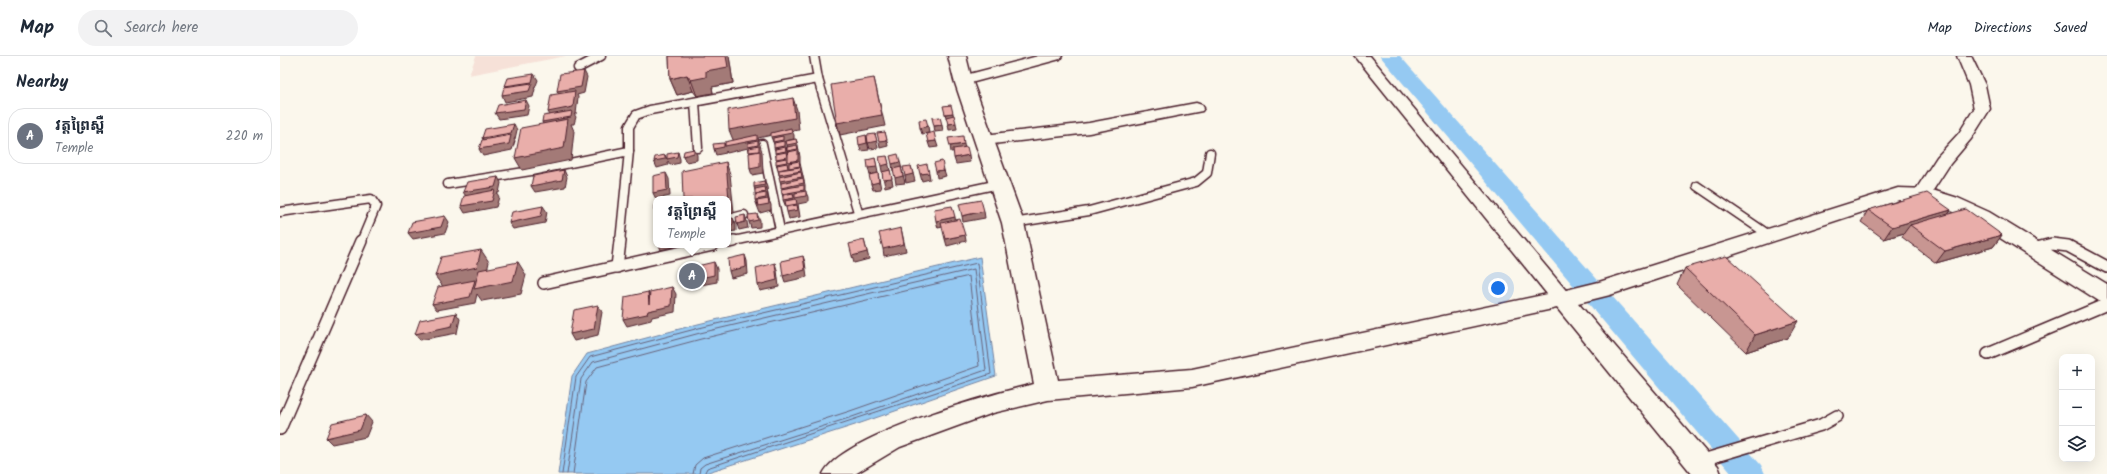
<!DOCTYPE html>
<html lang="en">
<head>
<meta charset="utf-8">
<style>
	body { margin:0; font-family:Kalam,"Noto Sans Khmer",sans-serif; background:#f2f2f3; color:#1f2937 }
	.controls { position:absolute; right:12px; bottom:12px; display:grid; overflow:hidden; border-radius:8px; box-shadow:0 4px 16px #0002 }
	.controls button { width:36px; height:36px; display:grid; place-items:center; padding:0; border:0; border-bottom:1px solid #e0e1e3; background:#fff; color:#1f2937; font:20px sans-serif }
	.you { position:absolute; left:1218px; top:232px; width:14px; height:14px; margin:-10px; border:3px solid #fff; border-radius:50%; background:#1a73e8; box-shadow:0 0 0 6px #1a73e833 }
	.badge { display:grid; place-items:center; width:26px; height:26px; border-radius:50%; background:#4a1f2b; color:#fff; font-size:13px; font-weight:700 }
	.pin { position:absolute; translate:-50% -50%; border:2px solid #fff; box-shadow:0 1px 4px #0006 }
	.popup { position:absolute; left:373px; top:140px; width:78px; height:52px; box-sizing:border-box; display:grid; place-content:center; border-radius:8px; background:#fff; filter:drop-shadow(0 1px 3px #0005); font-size:13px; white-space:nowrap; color:#747a83 }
	.popup b { font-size:15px; color:#1f2937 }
	.popup::after { content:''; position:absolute; left:50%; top:100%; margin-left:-8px; border:8px solid transparent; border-top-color:#fff }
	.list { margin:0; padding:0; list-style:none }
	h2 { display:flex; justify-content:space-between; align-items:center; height:52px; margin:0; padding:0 16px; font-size:17px }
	h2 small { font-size:13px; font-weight:400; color:#747a83 }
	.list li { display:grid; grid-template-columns:26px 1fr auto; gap:12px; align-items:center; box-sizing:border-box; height:56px; margin:0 8px 8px; padding:0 8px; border:1px solid #e0e1e3; border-radius:16px }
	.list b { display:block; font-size:15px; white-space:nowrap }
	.list p { margin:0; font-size:13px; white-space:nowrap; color:#747a83 }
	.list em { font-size:13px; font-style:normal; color:#747a83 }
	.icon { flex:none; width:22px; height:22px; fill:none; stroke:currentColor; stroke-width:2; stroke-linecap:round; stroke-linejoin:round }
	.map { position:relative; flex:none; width:1827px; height:418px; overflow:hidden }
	header { display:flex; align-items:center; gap:24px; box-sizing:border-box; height:56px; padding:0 20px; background:#fff; border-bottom:1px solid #e0e1e3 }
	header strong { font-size:19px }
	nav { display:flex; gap:22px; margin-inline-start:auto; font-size:14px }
	.search { width:280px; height:36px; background:#f2f2f3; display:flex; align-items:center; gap:10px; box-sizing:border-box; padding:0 14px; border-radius:22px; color:#747a83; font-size:15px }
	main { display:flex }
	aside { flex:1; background:#fff }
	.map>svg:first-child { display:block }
</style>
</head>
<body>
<header>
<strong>Map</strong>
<div class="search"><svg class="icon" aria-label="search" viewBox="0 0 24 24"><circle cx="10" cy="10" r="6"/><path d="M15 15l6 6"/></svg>Search here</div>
<nav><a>Map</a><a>Directions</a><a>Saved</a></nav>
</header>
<main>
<aside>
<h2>Nearby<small></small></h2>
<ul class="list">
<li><span class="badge" style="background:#6b7280">A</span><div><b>វត្តព្រៃស្ពឺ</b><p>Temple</p></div><em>220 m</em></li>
</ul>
</aside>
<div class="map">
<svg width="1827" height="418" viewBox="0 0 1827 418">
	<rect width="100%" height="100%" fill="#fbf7ec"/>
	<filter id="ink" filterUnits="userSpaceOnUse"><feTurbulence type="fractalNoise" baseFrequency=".025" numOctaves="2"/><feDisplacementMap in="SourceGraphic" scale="8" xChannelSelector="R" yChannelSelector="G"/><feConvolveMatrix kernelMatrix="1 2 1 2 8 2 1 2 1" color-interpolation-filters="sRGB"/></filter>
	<g filter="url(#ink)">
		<polygon fill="#f6e1d8" points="196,0 286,0 189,19"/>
		<polygon fill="#95c9f2" stroke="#7785a2" points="700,201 716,320 575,369 422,418 278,418 292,320 307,298 418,268"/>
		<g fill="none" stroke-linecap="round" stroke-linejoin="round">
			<g stroke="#68637b" stroke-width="1">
				<polyline points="282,418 296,321 310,301 419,272 697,207 711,318 427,412 424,418"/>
				<polyline points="287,418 301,323 313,306 420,277 694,213 706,314 572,361 425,408 420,412 419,418"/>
				<polyline points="293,418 306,326 317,311 421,283 689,220 699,310 570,355 423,402 415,409 413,418"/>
			</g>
			<polygon fill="#95c9f2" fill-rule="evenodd" points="1100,0 1120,0 1481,409 1485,418 1452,418"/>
			<g stroke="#4a1f2b" stroke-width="11">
				<g id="service-far1">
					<polyline points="534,0 538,23 578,156"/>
					<polyline points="298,12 321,0"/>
					<polyline points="415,46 418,92"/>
					<polyline points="482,88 500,174"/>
					<polyline points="168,128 251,115 349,95"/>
					<polyline points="1417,130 1489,179"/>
					<polyline points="0,156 91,143 96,150 81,186"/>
					<polyline points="448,163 464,159"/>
					<polyline points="733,167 809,155 916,126 927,117 930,97"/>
					<polyline points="340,186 349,95 349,71 356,59 370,54 538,23"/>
					<polyline points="449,186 719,128"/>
				</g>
			</g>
			<g stroke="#4a1f2b" stroke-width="14">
				<g id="service">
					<polyline points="448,186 454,185"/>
					<polyline points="1753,193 1772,188 1788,190 1827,211"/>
					<polyline points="337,211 340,185"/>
					<polyline points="264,227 433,189"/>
					<polyline points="1708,298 1827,248"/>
					<polyline points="0,373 81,185"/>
					<polyline points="1419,405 1541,369 1557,360"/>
				</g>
			</g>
			<g stroke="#4a1f2b" stroke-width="3">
				<g id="minor">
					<polygon points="758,0 782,0 780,3 683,29 678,27 675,24 678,21"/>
					<polygon points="1075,0 1090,0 1289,238 1292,243 1289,248 1282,250 1275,248"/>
					<polygon points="1677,0 1691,0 1705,29 1710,53 1691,83 1670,108 1648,142 1642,144 1636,142 1633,138 1657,101 1679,77 1694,53 1689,29"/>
					<polygon points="916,47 922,49 924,52 922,55 809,77 704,89 698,87 696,84 698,81 704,79 809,67"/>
				</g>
			</g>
			<g stroke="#4a1f2b" stroke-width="3">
				<path id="tertiary" d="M668,0H686L692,24L744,167L778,324L912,313L1282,235L1319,226L1618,132L1649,133L1678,142L1709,156L1827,228V247L1819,245L1695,166L1664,152L1641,144H1619L1330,239L1298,247L1438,410L1441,418H1412L1277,252L912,331L768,344L713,357L620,391L575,418H543C562,379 711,338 754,328L722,167L674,24Z"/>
			</g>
			<use href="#service-far1" stroke="#fbf7ec" stroke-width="8"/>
			<use href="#service" stroke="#fbf7ec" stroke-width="11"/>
			<use href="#minor" fill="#fbf7ec" fill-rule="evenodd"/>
			<use href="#tertiary" fill="#fbf7ec" fill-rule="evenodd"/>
		</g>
		<g fill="#c89692" stroke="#4a1f2b">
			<polygon points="389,0 449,0 453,27 432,31 433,37 417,40 413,35 397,39 390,23"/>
			<polygon points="1588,154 1671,154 1668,158 1722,179 1713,191 1656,207 1622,181 1624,177 1604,183 1581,166"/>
			<polygon points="1405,212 1508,282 1466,296 1397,229"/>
		</g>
		<g fill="#a37a77" stroke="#4a1f2b">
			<polygon points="446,0 449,0 453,27 432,31 433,37 417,40 411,24 426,15"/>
			<polygon points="304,15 307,21 304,37 297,39 298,41 296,58 294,58 296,61 294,68 291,68 294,75 291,104 242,114 235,102 265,73 262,66 272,62 268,56 281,41 277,35"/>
			<polygon points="254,18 258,24 255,32 254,32 255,33 253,41 225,46 222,39 229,36 225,30"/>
			<polygon points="407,19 413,35 397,39 390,23"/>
			<polygon points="594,22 605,70 560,79 557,67"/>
			<polygon points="513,42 517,54 519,74 512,75 514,79 514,83 505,85 508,100 510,101 507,95 509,95 507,89 516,83 518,89 520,101 520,107 525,129 525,134 528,141 528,146 518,148 520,161 509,163 507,156 508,156 503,144 504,144 502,138 504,138 500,125 501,125 496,108 498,108 495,97 496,97 494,92 495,91 491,81 511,75 478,82 482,96 483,117 472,119 470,113 472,103 468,92 447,97 446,95 446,97 436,99 434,93 444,87 445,90 454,86 449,74"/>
			<polygon points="246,44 249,50 247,59 219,63 215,57"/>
			<polygon points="673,57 674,63 667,64 665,58"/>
			<polygon points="676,67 677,73 669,74 668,68"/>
			<polygon points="234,68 237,74 235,83 234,83 235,85 232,94 203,100 199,93 206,88 202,82"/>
			<polygon points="662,69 663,75 655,76 654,70"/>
			<polygon points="648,70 649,77 642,78 640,72"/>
			<polygon points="605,76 608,90 600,92 599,85"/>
			<polygon points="595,78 598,92 590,93 588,87"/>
			<polygon points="586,79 589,94 581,95 579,89"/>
			<polygon points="656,85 658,91 650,92 648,86"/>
			<polygon points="684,88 685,94 671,96 670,90"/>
			<polygon points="414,93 417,99 417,104 406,106 403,100"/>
			<polygon points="398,96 400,103 400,107 390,109 388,105 388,109 377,112 374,105 385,99 387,103"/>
			<polygon points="689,99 690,106 676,108 674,102"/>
			<polygon points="607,100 613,129 605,131 601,110"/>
			<polygon points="595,102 598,117 590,119 588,112"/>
			<polygon points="446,106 450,118 454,157 448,158 448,145"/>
			<polygon points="620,106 622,113 613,115 612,108"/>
			<polygon points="631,110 635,125 626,127 625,120"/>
			<polygon points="621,111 625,127 616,128 615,122"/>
			<polygon points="284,114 287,121 285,131 255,136 251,130"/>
			<polygon points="664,114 666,120 657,122 656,115"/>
			<polygon points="386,117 389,123 390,140 376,143 373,137"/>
			<polygon points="598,117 601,133 593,134 591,128"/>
			<polygon points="649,117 650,123 642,125 640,118"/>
			<polygon points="218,121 221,127 219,137 217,137 219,141 216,151 185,157 181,150 188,143 183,136"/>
			<polygon points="484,125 487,131 488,142 491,149 491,154 480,157 475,144 477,144 475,138 476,138 474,131"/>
			<polygon points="263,150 267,156 265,167 233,173 229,167"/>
			<polygon points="1671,154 1663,166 1630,169 1624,177 1604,183 1612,171"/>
			<polygon points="704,155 705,162 683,166 682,160"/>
			<polygon points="477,158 480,164 480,171 471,172 469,166"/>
			<polygon points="465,159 467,166 468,172 459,174 457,168"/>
			<polygon points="165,160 169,166 165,177 133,183 128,177"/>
			<polygon points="675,161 676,168 658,172 656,165"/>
			<polygon points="453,162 456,169 456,175 448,176 448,169"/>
			<polygon points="621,172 626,195 604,200 603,193"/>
			<polygon points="685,179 686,185 667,190 665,183"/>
			<polygon points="1722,179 1713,191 1656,207 1665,195"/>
			<polygon points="584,184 589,203 574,207 572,200"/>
			<polygon points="379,189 393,189 393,191 381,194"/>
			<polygon points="201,194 209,206 205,224 238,206 246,219 241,238 202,245 197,238 195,247 157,254 152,248 164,232 155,220"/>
			<polygon points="465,199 467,205 468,218 451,222 449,215"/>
			<polygon points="523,200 525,206 527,221 505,226 503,220"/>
			<polygon points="434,206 437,213 437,226 415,230 412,224"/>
			<polygon points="495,207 497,214 499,231 480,235 478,229"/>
			<polygon points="392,231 396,238 395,256 372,261 371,264 347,270 343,263 369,248 368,236 371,243"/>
			<polygon points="318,249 322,256 318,279 294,285 290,278"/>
			<polygon points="176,257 180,263 177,277 140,284 135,278"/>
			<polygon points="1518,265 1508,282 1466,296 1475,279"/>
			<polygon points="86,359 92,366 86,381 52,388 46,382"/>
		</g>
		<g fill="#e9aeaa" stroke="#4a1f2b">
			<polygon points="389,0 446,0 448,11 426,15 426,21 411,24 407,19 390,23"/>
			<polygon points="304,15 301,31 277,35 280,18"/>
			<polygon points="254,18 252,26 225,30 228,22"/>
			<polygon points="594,22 602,59 557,67 551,29"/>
			<polygon points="252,27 249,35 222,39 224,31"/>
			<polygon points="295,35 293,51 268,56 271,39"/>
			<polygon points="513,42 515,62 449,74 448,54"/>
			<polygon points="246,44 244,53 215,57 218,49"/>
			<polygon points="671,49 673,57 665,58 663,50"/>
			<polygon points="292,55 291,61 262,66 263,60"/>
			<polygon points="674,59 676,67 668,68 666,61"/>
			<polygon points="660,61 662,69 654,70 652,62"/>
			<polygon points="288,63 284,92 235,102 241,72"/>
			<polygon points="646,63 648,70 640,72 639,64"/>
			<polygon points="234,68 231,77 202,82 205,73"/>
			<polygon points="511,72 512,77 491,81 491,77"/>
			<polygon points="605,76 607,84 599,85 597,77"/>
			<polygon points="654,76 656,85 648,86 646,78"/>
			<polygon points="595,78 597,85 588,87 587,79"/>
			<polygon points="231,79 229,88 199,93 202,84"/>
			<polygon points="477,79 477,84 445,90 445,86"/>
			<polygon points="586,79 587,87 579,89 578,81"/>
			<polygon points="503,80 503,84 493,86 493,82"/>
			<polygon points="683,80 684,88 670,90 668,82"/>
			<polygon points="516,83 517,87 507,89 506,85"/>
			<polygon points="478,85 478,89 468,91 468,87"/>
			<polygon points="504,85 504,90 494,92 494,87"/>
			<polygon points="444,87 444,91 434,93 433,88"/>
			<polygon points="517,89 518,93 507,95 507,91"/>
			<polygon points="479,90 479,95 469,96 469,92"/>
			<polygon points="505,91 506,95 495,97 495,93"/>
			<polygon points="687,91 689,99 674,102 673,93"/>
			<polygon points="414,93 414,97 403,100 404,95"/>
			<polygon points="518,94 518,104 508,106 508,96"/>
			<polygon points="480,95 480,111 470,113 469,97"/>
			<polygon points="398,96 397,101 387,103 387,98"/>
			<polygon points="506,96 507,101 496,103 496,98"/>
			<polygon points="618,98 620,106 612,108 610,100"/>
			<polygon points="385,99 385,103 374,105 375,101"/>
			<polygon points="607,100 609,108 601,110 599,101"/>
			<polygon points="506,102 507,106 496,108 496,104"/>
			<polygon points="595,102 597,111 588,112 587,104"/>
			<polygon points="519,105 520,110 509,112 509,107"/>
			<polygon points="662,105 664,114 656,115 654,107"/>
			<polygon points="446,106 449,144 448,145 448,143 403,143 402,115"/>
			<polygon points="507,107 508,112 498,114 497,109"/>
			<polygon points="647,108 649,117 640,118 638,110"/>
			<polygon points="631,110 633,118 625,120 623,111"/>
			<polygon points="520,111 521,115 499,119 499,114"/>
			<polygon points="621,111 623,120 615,122 613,113"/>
			<polygon points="284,114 282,124 251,130 253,120"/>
			<polygon points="610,114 612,123 603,124 602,116"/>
			<polygon points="521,116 522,121 500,125 499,121"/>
			<polygon points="386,117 387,134 373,137 373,120"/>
			<polygon points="598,117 599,126 591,128 589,119"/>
			<polygon points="218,121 215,131 183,136 187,126"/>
			<polygon points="523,122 524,127 501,132 501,127"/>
			<polygon points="484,125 485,129 474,131 474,127"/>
			<polygon points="524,129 524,134 502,138 501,133"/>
			<polygon points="485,131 486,136 475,138 475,133"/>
			<polygon points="215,134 212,145 181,150 184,140"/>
			<polygon points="526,135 526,140 515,142 515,137"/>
			<polygon points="486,137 486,142 475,144 475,139"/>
			<polygon points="513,137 514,142 503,144 503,139"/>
			<polygon points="1647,137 1671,154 1612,171 1588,154"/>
			<polygon points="488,143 489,148 478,150 477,145"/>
			<polygon points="516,143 517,148 506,150 505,145"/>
			<polygon points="701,144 704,155 682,160 679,148"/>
			<polygon points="376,148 376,154 374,154 374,149"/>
			<polygon points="517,149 518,154 507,156 506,151"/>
			<polygon points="263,150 261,160 229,167 232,156"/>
			<polygon points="672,150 675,161 656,165 654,153"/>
			<polygon points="1686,153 1722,179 1665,195 1630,169"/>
			<polygon points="477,158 478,164 469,166 468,159"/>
			<polygon points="465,159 465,166 457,168 456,161"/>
			<polygon points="165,160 161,171 128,177 132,166"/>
			<polygon points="453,162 453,169 448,169 448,163"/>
			<polygon points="680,163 685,179 665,183 661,167"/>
			<polygon points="621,172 624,188 603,193 599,177"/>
			<polygon points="584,184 587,196 572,200 569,188"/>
			<polygon points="201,194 197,211 155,220 161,201"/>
			<polygon points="465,199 466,211 449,215 448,203"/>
			<polygon points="523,200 525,214 503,220 501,205"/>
			<polygon points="1446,200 1518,265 1475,279 1405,212"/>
			<polygon points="238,206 233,225 194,233 199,214"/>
			<polygon points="434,206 434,219 412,224 413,211"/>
			<polygon points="495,207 497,224 478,229 476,212"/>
			<polygon points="195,224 190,241 152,248 158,231"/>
			<polygon points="392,231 391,250 368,255 367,258 343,263 345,241 368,236 369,248 370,236"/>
			<polygon points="318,249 314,273 290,278 294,254"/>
			<polygon points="176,257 172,270 135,278 140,264"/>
			<polygon points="86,359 80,374 46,382 52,367"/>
		</g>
	</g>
</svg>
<div class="controls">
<button>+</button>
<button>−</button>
<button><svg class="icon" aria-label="layers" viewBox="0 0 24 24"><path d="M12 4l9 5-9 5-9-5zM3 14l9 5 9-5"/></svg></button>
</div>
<div class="you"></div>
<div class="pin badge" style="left:412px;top:220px;background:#6b7280">A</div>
<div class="popup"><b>វត្តព្រៃស្ពឺ</b>Temple</div>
</div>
</main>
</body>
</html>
